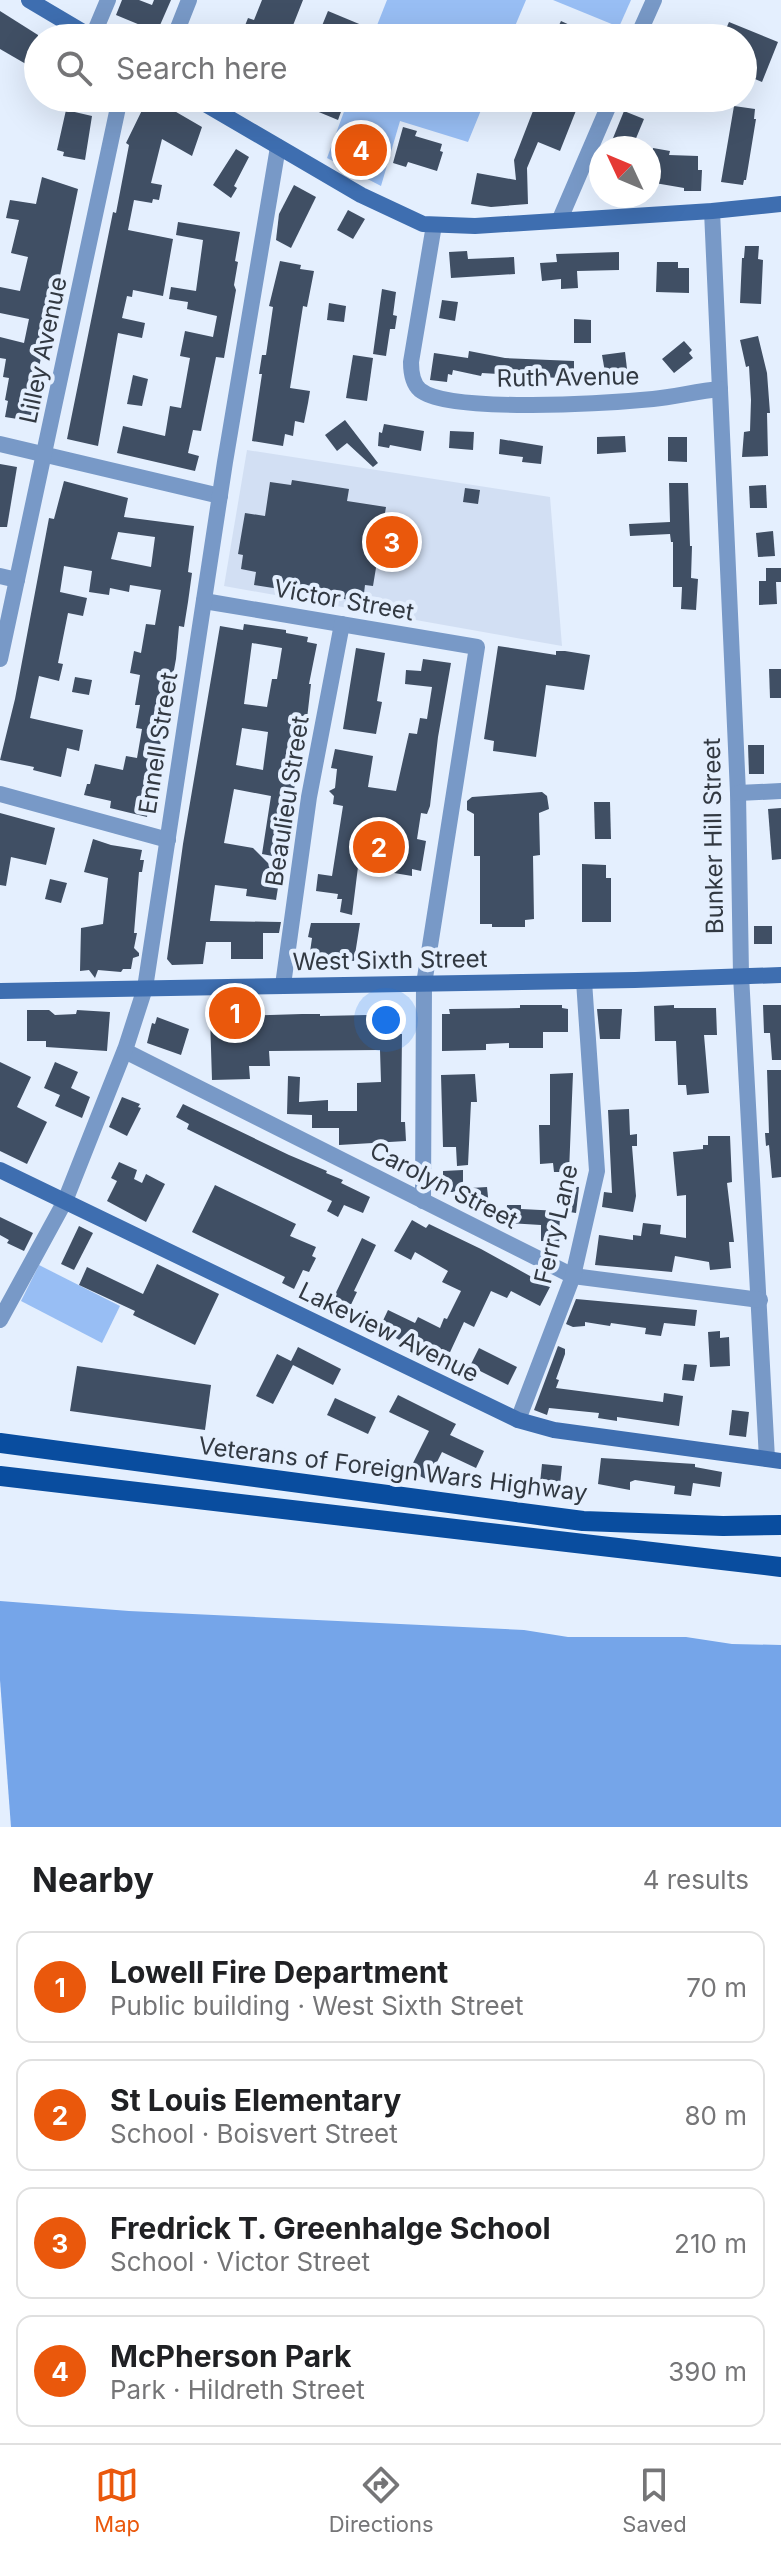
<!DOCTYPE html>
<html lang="en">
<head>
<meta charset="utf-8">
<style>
	body { margin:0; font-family:Inter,sans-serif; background:#f6f6f6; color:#202124 }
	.compass { position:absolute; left:589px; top:136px; width:72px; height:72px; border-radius:50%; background:#fff; box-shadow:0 8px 32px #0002; rotate:314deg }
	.you { position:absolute; left:386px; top:1020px; width:28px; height:28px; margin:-20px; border:6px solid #fff; border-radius:50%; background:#1a73e8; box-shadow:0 0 0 12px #1a73e833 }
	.badge { display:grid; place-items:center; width:52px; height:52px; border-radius:50%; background:#ea580c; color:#fff; font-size:26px; font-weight:700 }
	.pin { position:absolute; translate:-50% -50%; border:4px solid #fff; box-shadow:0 2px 8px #0006 }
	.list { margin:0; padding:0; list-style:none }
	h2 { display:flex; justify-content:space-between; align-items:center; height:104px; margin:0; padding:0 32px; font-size:34px }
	h2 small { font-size:26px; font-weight:400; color:#757577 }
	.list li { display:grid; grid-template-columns:52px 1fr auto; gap:24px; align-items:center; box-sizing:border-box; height:112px; margin:0 16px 16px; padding:0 16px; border:2px solid #e0e0e0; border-radius:16px }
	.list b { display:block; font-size:30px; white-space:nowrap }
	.list p { margin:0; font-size:26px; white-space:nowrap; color:#757577 }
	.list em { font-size:26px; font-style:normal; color:#757577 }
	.icon { flex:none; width:44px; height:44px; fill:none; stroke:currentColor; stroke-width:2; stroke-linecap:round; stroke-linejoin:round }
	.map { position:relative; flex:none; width:781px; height:1827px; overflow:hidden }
	.search { position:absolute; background:#fff; box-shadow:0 8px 32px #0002; left:24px; right:24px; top:24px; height:88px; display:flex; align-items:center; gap:20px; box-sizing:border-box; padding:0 28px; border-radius:44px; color:#757577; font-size:30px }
	.sheet { height:616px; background:#fff }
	nav { display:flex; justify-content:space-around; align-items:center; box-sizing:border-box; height:112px; border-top:2px solid #e0e0e0; background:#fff; font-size:22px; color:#757577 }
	nav a { display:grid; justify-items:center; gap:4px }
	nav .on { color:#ea580c }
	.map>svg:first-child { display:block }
</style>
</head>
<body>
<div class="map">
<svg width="781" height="1827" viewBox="0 0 781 1827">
	<rect width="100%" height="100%" fill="#e4effe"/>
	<polygon fill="#d2dff3" points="247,450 550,497 562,646 224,586"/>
	<g fill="#98bef4">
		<polygon points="387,0 526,0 510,38 372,38"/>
		<polygon points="553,0 631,0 619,27"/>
		<polygon points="349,98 486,98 468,142 400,121 381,186 327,158"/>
		<polygon points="39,1265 120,1306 102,1343 21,1301"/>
	</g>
	<polygon fill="#75a5e9" points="0,1601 129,1611 524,1630 568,1637 686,1637 732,1644 781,1645 781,1827 0,1827"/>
	<polygon fill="#e4effe" points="0,1680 11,1827 0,1827"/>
	<g fill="#404f64" fill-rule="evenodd">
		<polygon points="122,0 139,0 152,5 154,0 171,0 157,32 116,15"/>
		<polygon points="262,0 303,0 288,38 240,38 248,18 254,20"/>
		<polygon points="0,11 38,35 38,71 0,49"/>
		<polygon points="328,11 364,26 359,38 317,38"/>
		<polygon points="561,21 598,38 553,38"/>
		<polygon points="729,22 778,42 762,82 743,74 743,38 722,38"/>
		<polygon points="152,98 202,127 192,156 162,139 151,183 162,185 159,200 153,199 152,203 134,200 128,230 173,239 163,296 133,290 132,297 127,296 122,318 145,323 142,338 118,333 98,446 67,439 111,222 113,212 116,213 129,145 126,143 147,100 150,102"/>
		<polygon points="285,98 346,98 338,120"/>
		<polygon points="538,98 581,98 560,151 538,142 527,168 528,204 491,207 471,204 477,173 516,180 514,160"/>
		<polygon points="734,106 755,109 754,119 756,119 746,180 744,180 743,185 721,182"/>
		<polygon points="66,110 92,116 85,160 63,156 64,152 57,150"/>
		<polygon points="624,111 644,119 632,148 609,148"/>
		<polygon points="403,127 417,131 415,136 442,144 440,151 443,152 437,171 408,162 406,167 393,163"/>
		<polygon points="653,148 670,151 669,155 698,156 698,170 702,170 701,191 684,191 684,188 649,182"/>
		<polygon points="236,149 249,157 234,186 237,188 231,198 213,185"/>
		<polygon points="42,177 78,189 43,358 41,357 30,421 5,417 8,401 5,400 9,378 3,377 6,359 0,358 0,337 24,343 29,319 0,313 0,287 20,291 28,257 11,253 19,220 6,218 10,200 36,204"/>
		<polygon points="294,185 316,197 291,248 276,240 279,214"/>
		<polygon points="348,210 365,219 353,239 337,230"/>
		<polygon points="178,222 240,232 235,261 238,262 234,285 236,290 224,358 216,357 201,431 193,430 188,453 199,456 195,471 117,453 123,426 165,436 170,406 181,408 190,358 180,356 185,331 213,337 217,316 187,309 188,302 169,299 171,287 196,291 203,240 176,235"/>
		<polygon points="745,246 759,246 758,259 763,260 761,304 740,303 742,258 744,258"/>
		<polygon points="467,251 468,259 514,257 515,274 451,278 449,252"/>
		<polygon points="619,252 619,270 577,271 578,288 561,289 561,279 542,281 540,263 557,262 556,254"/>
		<polygon points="280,261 301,265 300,269 314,271 307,307 303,306 290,388 310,391 308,403 304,423 295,421 293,436 285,434 283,446 252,441 262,374 259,374 262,355 266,355 273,307 269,306"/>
		<polygon points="657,262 678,262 678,268 689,268 689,293 656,292"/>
		<polygon points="382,289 396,292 393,315 397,316 395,329 390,329 386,356 373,354"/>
		<polygon points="442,300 458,302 455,321 439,318"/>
		<polygon points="329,303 346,306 344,322 327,320"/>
		<polygon points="574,319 591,320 591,343 574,343"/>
		<polygon points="758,336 767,373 770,413 767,413 768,456 742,457 744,432 750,431 751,400 749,366 746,367 740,340"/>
		<polygon points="684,341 692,350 689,353 693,358 674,373 662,359"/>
		<polygon points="469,351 505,358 574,361 574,379 482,373 481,376 453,370 452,375 448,374 447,382 430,380 434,353 468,358"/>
		<polygon points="625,352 627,369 605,372 602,355"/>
		<polygon points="353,355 373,358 367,401 346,398"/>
		<polygon points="133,375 148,379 142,406 127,404"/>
		<polygon points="345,420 378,463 373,467 347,443 337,451 325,435"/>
		<polygon points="384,424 424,431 421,451 390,445 389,448 378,446 379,432 382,433"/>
		<polygon points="450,431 474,432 473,450 449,448"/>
		<polygon points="625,436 626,452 597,454 597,437"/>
		<polygon points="668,437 687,437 687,462 668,461"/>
		<polygon points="500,439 543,446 541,464 522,462 523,457 499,454"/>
		<polygon points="0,464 17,467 7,527 0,527"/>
		<polygon points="292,480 349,489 347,501 386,507 373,586 365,585 363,602 254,585 256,572 241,569 243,555 238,554 245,513 265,516 270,482 291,485"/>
		<path d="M64,481L128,498L124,517L194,526L188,572L192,573L188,602L184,627L179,626L176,659L147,817L110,808L111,801L84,795L87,784H90L95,764L123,770L126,756L137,758L142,729L136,728L140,705H135L140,675L130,673L134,651L141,653L146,624L155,625L161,590L130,585L129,592L110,588L109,595L89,592L92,571L64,566L60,592L87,598L83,616L68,613L58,663L63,664L59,681L39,676L30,718L83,730L79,751L67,748L61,777L33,770L34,767L0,760L15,699L49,518L54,519ZM118,532L155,537L151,567L111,559Z"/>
		<polygon points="669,483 688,483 690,546 692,546 691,578 698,579 696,610 681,609 682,587 673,587 673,542 671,542 670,534 630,536 629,524 670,522"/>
		<polygon points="766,485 767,508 750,508 749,486"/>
		<polygon points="465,488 480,490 478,504 463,502"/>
		<polygon points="773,531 775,556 758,557 756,533"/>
		<polygon points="766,568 781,568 781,582 776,582 777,604 759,605 759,581 766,581"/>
		<path d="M244,624L286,630V633L308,637L307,642L317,644L309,684H311L302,762H299L290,812L294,813L287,853L284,852L283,858L262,854L271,796L234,789L224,843L253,848L280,875L276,900L246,896L247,889L215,885L210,921L281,922L279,933H263V959H231V942H206L203,964L172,965L167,959L183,844L220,626L243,630ZM252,643L282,648L277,679H272L267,707L244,704ZM242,728L268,732L263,770L236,765Z"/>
		<polygon points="498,646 556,655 556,651 565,651 590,655 584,690 546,685 536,757 493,751 494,741 484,739"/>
		<polygon points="356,648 385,653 377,701 382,702 376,734 343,729"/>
		<polygon points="423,659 451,663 438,737 430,806 427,814 421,813 417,839 426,841 421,871 412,869 412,876 358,867 352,915 340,912 342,899 337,899 338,894 316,891 318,874 332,876 343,806 333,804 334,796 329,791 335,788 337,769 331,768 335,749 373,756 368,787 396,791 409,733 417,734 420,718 427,719 432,687 405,684 406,670 421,671"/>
		<polygon points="769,669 781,669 781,698 770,698"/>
		<polygon points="75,677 92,680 89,695 72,692"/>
		<polygon points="748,745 764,745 764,774 749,774"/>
		<polygon points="542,792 547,796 549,809 539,813 540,855 533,856 534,919 525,920 525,927 492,927 492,924 480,924 480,856 474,856 474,814 467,810 467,801 472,797"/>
		<polygon points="594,802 610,802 611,839 595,839"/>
		<polygon points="781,808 781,859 772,860 768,809"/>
		<polygon points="0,813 55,828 46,865 11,857 6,886 0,885"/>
		<polygon points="93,839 111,845 142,850 140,860 144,860 142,872 139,872 134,933 137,933 134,948 139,953 139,956 133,958 131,969 123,969 121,972 98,970 95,978 89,970 80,971 81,928 103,924 108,878 84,872"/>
		<polygon points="582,864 606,865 606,878 611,878 611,922 582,922"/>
		<polygon points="50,879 67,883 61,903 45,899"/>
		<polygon points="311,923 360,923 354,961 328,957 327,962 309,959 312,938 308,937"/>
		<rect x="754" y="926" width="18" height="18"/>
		<polygon points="520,1005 562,1005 562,1008 568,1009 568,1032 543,1032 543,1048 509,1048 509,1043 486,1044 486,1050 442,1051 442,1014 450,1014 449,1009 520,1008"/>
		<polygon points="674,1005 674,1008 716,1008 717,1035 704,1035 709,1093 687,1095 686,1085 678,1085 676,1041 655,1041 654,1006"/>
		<polygon points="763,1005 781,1005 781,1060 772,1060 770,1033 764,1033"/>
		<polygon points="597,1009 622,1009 620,1039 600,1039"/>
		<polygon points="27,1010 49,1010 55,1015 76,1014 77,1010 110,1012 107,1051 46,1047 46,1041 27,1041"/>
		<polygon points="392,1012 393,1034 402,1034 401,1122 405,1122 406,1141 339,1145 339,1128 312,1128 312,1115 287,1114 288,1076 300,1077 299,1102 328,1100 328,1111 357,1111 357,1083 381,1082 380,1050 269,1051 270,1066 249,1066 250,1079 212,1080 210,1017 302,1014 320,1014 320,1016 368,1015 368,1013"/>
		<polygon points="157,1017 189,1029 181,1055 147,1043 152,1023 155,1024"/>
		<polygon points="0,1062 31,1077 17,1107 47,1122 27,1164 0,1151"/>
		<polygon points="55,1062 78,1072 71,1088 90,1097 82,1118 55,1106 60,1095 44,1088"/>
		<polygon points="767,1070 781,1070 781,1177 772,1178 769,1145 766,1146 765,1133 769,1133"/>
		<polygon points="573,1073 569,1172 554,1172 553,1163 540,1164 539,1125 550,1125 550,1074"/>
		<polygon points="475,1074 477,1102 471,1102 468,1165 457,1166 456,1147 443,1147 441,1075"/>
		<polygon points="122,1097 140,1104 138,1107 141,1108 127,1136 109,1127"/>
		<polygon points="183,1104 289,1155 327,1171 326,1173 343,1180 341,1183 370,1197 363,1213 344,1205 338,1217 327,1211 332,1201 187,1129 189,1124 176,1117"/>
		<polygon points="629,1109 630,1135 637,1134 637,1146 632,1146 636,1196 633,1212 602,1207 604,1192 612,1193 608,1110"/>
		<polygon points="708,1136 730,1136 732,1182 727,1183 734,1242 729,1242 731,1268 710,1270 709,1262 675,1256 672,1272 595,1265 599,1235 633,1240 633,1235 641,1236 643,1223 661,1225 660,1234 686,1238 686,1195 677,1196 673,1152 703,1149 703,1145 708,1145"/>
		<polygon points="119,1162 137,1170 134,1179 142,1183 146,1174 165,1184 146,1222 107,1201 117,1181 111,1178"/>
		<polygon points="463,1170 463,1192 443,1192 443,1171"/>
		<polygon points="215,1185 296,1224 290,1236 316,1247 312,1256 316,1258 309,1272 303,1270 294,1289 282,1283 285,1277 192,1232"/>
		<polygon points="565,1186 579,1187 576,1213 563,1211"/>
		<polygon points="487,1187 489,1207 473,1209 471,1188"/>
		<polygon points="507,1205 521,1205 521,1209 560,1211 559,1246 546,1245 546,1241 541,1241 541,1225 506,1223"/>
		<polygon points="0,1217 33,1233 24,1251 7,1243 9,1240 0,1235"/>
		<polygon points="412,1220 426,1228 429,1224 481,1249 550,1287 540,1306 511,1291 507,1298 491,1291 474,1327 464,1322 445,1363 404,1345 405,1343 379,1329 388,1310 415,1323 418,1317 440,1328 444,1318 447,1319 461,1291 442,1282 448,1271 415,1252 411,1260 394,1251"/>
		<polygon points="79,1226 93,1233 74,1270 61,1264"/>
		<polygon points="362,1238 376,1245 354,1291 357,1292 347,1313 330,1305"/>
		<polygon points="157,1264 219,1294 195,1345 133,1315 135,1311 79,1285 87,1267 143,1294"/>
		<polygon points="576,1299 697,1310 695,1326 664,1323 661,1336 645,1334 646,1328 611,1323 610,1326 585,1322 585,1326 573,1327 566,1324"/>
		<polygon points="720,1331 720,1338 729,1337 730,1366 710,1367 708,1332"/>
		<polygon points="558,1346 565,1349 565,1354 556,1379 559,1380 556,1388 663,1402 664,1393 683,1396 679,1426 617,1417 617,1421 598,1418 599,1413 549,1408 547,1415 534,1410"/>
		<polygon points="298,1347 341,1369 333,1385 293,1365 273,1404 256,1396 277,1354 291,1361"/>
		<polygon points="479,1348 517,1367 508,1385 470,1366"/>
		<polygon points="684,1364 697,1365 694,1381 682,1380"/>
		<polygon points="77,1366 211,1385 205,1430 70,1411"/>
		<polygon points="398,1395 456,1424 450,1435 484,1451 476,1468 442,1452 428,1480 409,1471 429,1431 389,1412"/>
		<polygon points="335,1398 376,1417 368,1434 327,1415"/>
		<polygon points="732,1410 749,1412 746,1437 729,1435"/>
		<polygon points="601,1458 695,1464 695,1467 722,1472 720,1487 693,1483 691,1496 674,1494 675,1486 635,1480 630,1482 630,1490 598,1484"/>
		<polygon points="542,1464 562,1466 560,1485 540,1483"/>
	</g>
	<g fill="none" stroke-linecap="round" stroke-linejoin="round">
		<g stroke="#7899c7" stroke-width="16">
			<polyline points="92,38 108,0"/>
			<polyline points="174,38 189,0"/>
			<polyline points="637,38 654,0"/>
			<polyline points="712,211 738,793 741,975 767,1459"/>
			<polyline points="560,219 612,98"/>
			<path d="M434,225L411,362C411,372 412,383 420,390C450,414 611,403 653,399C675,397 697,391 720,389"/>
			<polyline points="0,444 220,496"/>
			<polyline points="0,576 17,580"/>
			<polyline points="204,601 477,647 424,984 423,1201"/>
			<polyline points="0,659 120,98"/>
			<polyline points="738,793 781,791"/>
			<polyline points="0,794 168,840"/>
			<polyline points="283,985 309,797 342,624"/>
			<polyline points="125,1051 573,1276 760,1300"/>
			<polyline points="0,1320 65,1201 126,1047 145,988 225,462 278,147"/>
			<polyline points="518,1420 573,1276 597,1171 584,981"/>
		</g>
		<g stroke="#3e6eb0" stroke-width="16">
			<polyline points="29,0 93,38"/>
			<polyline points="195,98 361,195 423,224 475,226 712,211 781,204"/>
			<polyline points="0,991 635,980 781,975"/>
			<polyline points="0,1170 518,1420 554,1430 781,1461"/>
		</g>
		<g stroke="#094d9f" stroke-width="20">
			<polyline points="0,1443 583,1521 723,1526 781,1525"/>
			<polyline points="0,1476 781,1567"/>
		</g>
	</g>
	<g text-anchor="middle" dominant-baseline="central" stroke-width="8" stroke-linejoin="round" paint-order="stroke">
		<g font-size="24" fill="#323942" stroke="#e4effe">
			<text transform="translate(43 350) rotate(-78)">Lilley Avenue</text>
			<text transform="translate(568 377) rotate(-1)">Ruth Avenue</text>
			<text transform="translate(344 600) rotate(10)">Victor Street</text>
			<text transform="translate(158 743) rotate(-81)">Ennell Street</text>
			<text transform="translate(287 801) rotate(-81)">Beaulieu Street</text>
			<text transform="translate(713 836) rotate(-91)">Bunker Hill Street</text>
			<text transform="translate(390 960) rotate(-1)">West Sixth Street</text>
			<text transform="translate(444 1185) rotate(27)">Carolyn Street</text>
			<text transform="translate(556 1224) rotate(-77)">Ferry Lane</text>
			<text transform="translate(389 1332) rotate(26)">Lakeview Avenue</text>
			<text transform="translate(393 1469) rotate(7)">Veterans of Foreign Wars Highway</text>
		</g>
	</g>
</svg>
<svg class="compass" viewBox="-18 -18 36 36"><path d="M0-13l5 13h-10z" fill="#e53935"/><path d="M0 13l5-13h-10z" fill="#757577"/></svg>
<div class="you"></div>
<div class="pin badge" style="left:235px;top:1013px">1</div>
<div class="pin badge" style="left:379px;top:847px">2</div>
<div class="pin badge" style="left:392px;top:542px">3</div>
<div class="pin badge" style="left:361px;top:150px">4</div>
<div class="search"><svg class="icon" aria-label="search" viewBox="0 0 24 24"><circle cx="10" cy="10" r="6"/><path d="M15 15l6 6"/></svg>Search here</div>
</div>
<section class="sheet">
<h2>Nearby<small>4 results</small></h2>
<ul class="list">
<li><span class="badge">1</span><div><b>Lowell Fire Department</b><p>Public building · West Sixth Street</p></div><em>70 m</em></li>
<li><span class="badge">2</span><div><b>St Louis Elementary</b><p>School · Boisvert Street</p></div><em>80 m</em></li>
<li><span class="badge">3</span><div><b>Fredrick T. Greenhalge School</b><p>School · Victor Street</p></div><em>210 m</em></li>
<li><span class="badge">4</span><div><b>McPherson Park</b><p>Park · Hildreth Street</p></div><em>390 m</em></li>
</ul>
</section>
<nav>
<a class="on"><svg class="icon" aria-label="map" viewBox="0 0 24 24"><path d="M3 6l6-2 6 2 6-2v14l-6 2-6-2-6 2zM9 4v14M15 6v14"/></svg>Map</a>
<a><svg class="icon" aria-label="directions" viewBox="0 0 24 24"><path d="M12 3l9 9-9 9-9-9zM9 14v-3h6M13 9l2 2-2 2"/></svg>Directions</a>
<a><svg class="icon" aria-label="saved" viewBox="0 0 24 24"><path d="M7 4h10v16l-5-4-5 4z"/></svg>Saved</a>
</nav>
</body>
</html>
